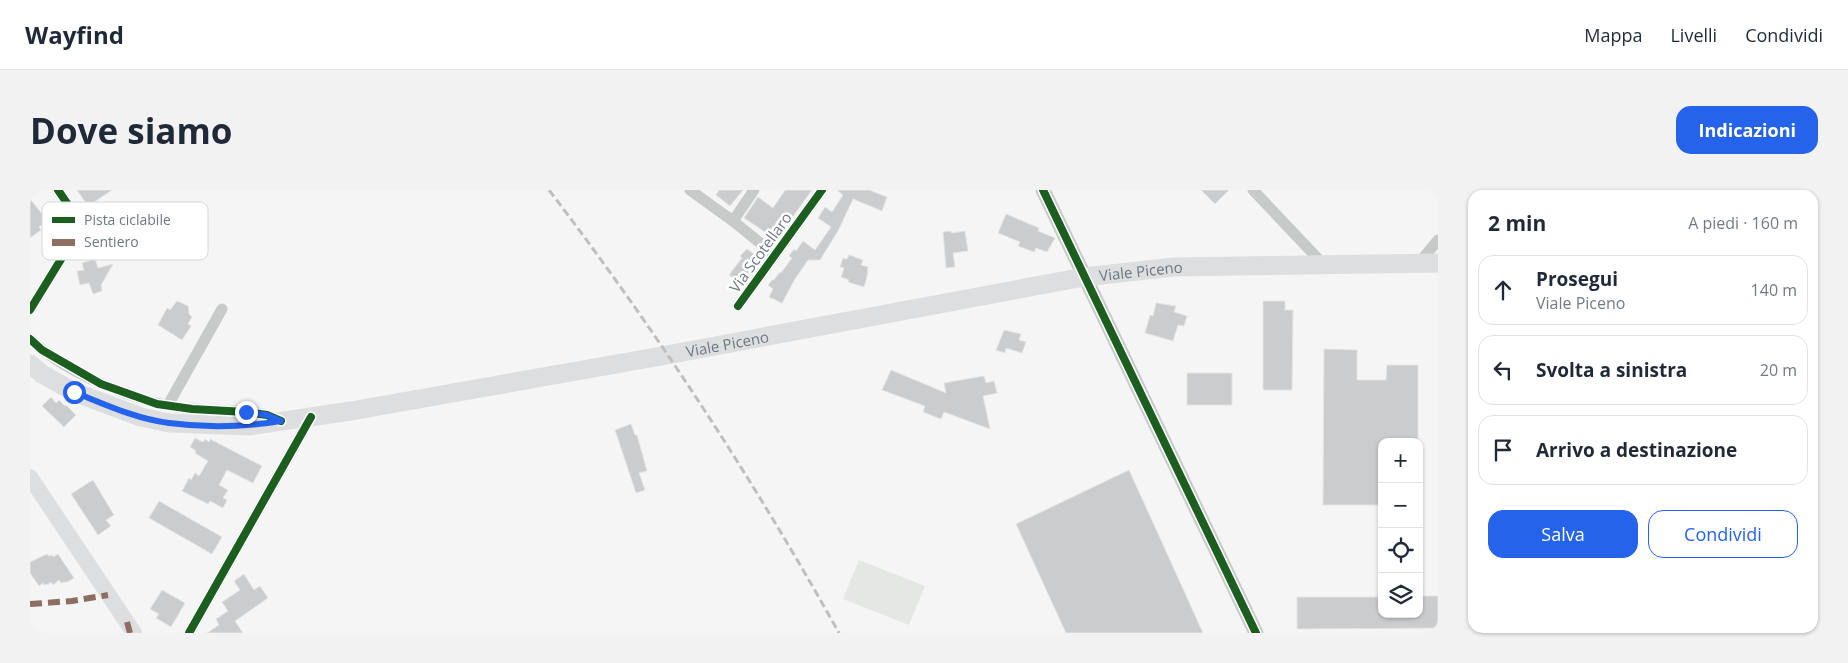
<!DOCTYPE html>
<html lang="it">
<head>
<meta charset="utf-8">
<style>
	body { margin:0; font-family:"Open Sans",sans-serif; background:#f2f2f3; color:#1f2937 }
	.controls { position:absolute; right:15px; bottom:15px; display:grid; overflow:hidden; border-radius:10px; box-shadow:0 1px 4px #0004 }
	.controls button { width:45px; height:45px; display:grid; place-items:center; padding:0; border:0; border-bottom:1px solid #e0e1e3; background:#fff; color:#1f2937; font:25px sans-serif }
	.stop { position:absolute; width:15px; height:15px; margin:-11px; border:4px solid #2563eb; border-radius:50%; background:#fff }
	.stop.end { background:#2563eb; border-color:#fff; box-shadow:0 1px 5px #0008 }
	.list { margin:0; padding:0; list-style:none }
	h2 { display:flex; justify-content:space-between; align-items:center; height:65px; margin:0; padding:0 20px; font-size:21px }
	h2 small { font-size:16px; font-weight:400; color:#747a83 }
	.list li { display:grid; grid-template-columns:32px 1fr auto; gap:15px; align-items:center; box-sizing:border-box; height:70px; margin:0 10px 10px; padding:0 10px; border:1px solid #e0e1e3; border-radius:15px }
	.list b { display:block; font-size:19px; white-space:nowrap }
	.list p { margin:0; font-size:16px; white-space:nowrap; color:#747a83 }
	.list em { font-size:16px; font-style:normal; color:#747a83 }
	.actions { display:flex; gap:10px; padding:15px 20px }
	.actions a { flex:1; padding:11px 0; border:1px solid #2563eb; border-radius:15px; text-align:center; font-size:18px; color:#2563eb }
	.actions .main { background:#2563eb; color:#fff }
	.icon { flex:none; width:28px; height:28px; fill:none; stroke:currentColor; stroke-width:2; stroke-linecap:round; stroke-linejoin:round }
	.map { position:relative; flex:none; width:1408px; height:443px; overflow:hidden; border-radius:15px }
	header { display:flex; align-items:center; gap:30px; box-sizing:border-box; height:70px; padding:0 25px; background:#fff; border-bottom:1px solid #e0e1e3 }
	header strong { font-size:24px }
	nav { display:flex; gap:28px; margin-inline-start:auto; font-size:18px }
	.intro { display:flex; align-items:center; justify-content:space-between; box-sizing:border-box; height:120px; padding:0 30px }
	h1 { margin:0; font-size:35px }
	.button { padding:12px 22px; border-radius:15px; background:#2563eb; color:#fff; font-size:18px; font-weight:700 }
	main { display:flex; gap:30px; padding:0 30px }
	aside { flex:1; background:#fff; border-radius:15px; box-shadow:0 1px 4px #0004 }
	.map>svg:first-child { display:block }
</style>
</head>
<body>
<header>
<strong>Wayfind</strong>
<nav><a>Mappa</a><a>Livelli</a><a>Condividi</a></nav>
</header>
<div class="intro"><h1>Dove siamo</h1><a class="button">Indicazioni</a></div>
<main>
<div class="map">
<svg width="1408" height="443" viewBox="0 0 1408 443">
	<rect width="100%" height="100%" fill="#f5f5f5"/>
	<polygon fill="#e4e7e3" points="829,370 895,396 879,435 813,409"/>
	<g fill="#cbcccd" stroke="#e4e4e4">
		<polygon points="47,0 82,0 58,16"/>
		<polygon points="689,0 713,0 700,16 686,5"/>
		<polygon points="755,0 782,0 744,53 733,45 735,42 714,28 728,7 743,18"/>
		<polygon points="807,0 839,0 857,7 852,21 823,9 808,41 790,70 778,70 765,89 752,113 739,107 743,99 738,95 743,89 744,90 750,82 751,83 762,68 759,66 764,59 766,61 773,51 785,60 801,37 788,28 795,17 802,22 813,5"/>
		<polygon points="1171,0 1199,0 1185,14"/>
		<polygon points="0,9 17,30 9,37 11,40 0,48"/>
		<polygon points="976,24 1009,38 1008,41 1025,48 1017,62 1006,58 1004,62 988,56 990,52 968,43"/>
		<polygon points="921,41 921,43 935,41 938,61 923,63 925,77 916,78 913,42"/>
		<polygon points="717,59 724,64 730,63 731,72 714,95 699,85 712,68 710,66"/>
		<polygon points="819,65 833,70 831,75 838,77 837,87 834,97 818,92 819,90 811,87 814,78 810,77 813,68 817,69"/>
		<polygon points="65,69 68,78 83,74 71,95 72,101 63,104 59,93 50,95 47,81 54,80 52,73"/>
		<polygon points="147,111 158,116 159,124 162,127 158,134 161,136 152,150 128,135 137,118 140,120"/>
		<polygon points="1233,111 1255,111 1255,120 1263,120 1262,200 1233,200"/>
		<polygon points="1126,113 1146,116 1144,122 1157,126 1154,136 1148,135 1143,151 1115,143 1120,125 1123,126"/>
		<polygon points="974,140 991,144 989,150 996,152 992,163 976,158 975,163 966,160"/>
		<polygon points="1294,159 1327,160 1327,190 1356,190 1357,175 1388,175 1388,252 1352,252 1352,315 1293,315"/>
		<polygon points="861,180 916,203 914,193 954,186 956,193 964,191 967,203 953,206 960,239 914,222 911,229 893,222 895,216 852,200"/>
		<rect x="1157" y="183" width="45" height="32"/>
		<polygon points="21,207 26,213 29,210 35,216 36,215 46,225 34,237 12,216"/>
		<polygon points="601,234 605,245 607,245 617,281 609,283 615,300 606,303 585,240"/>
		<polygon points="165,248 173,252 175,249 179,252 180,249 232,276 223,293 197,280 189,295 198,300 193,308 197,310 193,318 180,311 178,314 152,301 159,288 161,290 165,283 169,286 178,271 165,263 166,261 160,257"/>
		<polygon points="1099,280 1130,348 1173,443 1036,443 986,334"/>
		<polygon points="63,290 84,325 76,330 81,336 68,345 41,304"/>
		<polygon points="129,311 192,347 182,364 119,328"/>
		<polygon points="17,364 19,366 22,365 23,367 28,364 44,388 37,392 34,392 31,393 29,390 23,395 21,392 17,395 16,394 14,395 13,393 9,396 0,383 0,372"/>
		<polygon points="214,384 224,400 230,396 238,408 205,431 213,443 177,443 189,435 186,429 198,421 192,412 210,400 204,391"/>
		<polygon points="132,400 155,413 141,437 126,428 129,424 120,419"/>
		<polygon points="1389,406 1408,406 1408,438 1267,439 1267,407 1352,407 1352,424 1389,424"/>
	</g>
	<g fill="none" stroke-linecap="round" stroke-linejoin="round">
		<g stroke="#c8caca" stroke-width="11">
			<polyline points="660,0 703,31 745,65"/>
			<polyline points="1223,0 1293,74"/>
			<polyline points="703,31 724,0"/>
			<polyline points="1389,73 1408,50"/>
			<polyline points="708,116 792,0"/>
			<polyline points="0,120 52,35 28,0"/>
			<path d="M0,149C36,184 114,216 164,219C192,222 222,218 247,229"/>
			<polyline points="138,215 192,119"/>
			<polyline points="159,443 281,227"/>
		</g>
		<polyline stroke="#c8caca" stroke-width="15" points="1013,0 1226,443"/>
		<polyline stroke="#dddedf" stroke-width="16" points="0,287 104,443"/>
		<path stroke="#dddedf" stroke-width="19" id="s1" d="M0,174L12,184L44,202L111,227L139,233L219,236L321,221L626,167L1054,87L1144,77L1408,73"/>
		<path stroke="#bfbfc0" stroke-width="3" stroke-dasharray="8 4" stroke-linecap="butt" d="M519,0C626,140 723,289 809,443"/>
		<g stroke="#8d6e63" stroke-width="6" stroke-dasharray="12 6" stroke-linecap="butt">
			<polyline points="0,414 42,411 78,405"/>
			<polyline points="97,432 100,443"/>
		</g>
		<g stroke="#fff" stroke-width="11">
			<g id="cycleway">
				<polyline points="1013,0 1226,443"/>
				<polyline points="708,116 792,0"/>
				<polyline points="0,120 52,35 28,0"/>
				<polyline points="0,149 12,160 71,194 127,214 162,219 216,222 237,225 251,231"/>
				<polyline points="159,443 281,227"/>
			</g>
		</g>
		<use href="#cycleway" stroke="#1b5e20" stroke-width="8"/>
	</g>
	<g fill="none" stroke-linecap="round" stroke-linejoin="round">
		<path stroke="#2563eb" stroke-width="6" d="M44,202C74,214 106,229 139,233C177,238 214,237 251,231L237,225L216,222"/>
	</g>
	<g text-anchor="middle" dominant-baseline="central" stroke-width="5" stroke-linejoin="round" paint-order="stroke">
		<g font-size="15" fill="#6a7981" stroke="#fff">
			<text transform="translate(730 62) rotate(-54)">Via Scotellaro</text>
			<text stroke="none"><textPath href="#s1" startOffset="1138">Viale Piceno</textPath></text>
			<text stroke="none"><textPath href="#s1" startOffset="718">Viale Piceno</textPath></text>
		</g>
	</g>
	<rect x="12" y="12" width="166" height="58" rx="8" fill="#fff" stroke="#d2d7d9" stroke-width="1"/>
	<rect x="22" y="27" width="23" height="6" fill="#1b5e20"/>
	<rect x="22" y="49" width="23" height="7" fill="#8d6e63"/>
	<g font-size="14" fill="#6a7981">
		<text x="54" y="35">Pista ciclabile</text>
		<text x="54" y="57">Sentiero</text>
	</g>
</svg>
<div class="controls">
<button>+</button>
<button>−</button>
<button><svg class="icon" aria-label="locate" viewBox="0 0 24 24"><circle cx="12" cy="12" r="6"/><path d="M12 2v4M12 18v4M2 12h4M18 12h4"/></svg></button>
<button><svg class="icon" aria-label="layers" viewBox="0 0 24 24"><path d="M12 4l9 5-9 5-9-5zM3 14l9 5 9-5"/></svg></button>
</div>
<div class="stop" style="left:44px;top:202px"></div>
<div class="stop end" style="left:216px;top:222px"></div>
</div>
<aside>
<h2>2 min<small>A piedi · 160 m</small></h2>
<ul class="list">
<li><svg class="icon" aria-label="ahead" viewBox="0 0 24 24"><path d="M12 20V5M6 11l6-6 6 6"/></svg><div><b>Prosegui</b><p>Viale Piceno</p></div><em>140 m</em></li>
<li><svg class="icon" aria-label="left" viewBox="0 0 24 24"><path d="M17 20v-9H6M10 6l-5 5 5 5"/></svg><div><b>Svolta a sinistra</b></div><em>20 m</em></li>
<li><svg class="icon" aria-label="arrive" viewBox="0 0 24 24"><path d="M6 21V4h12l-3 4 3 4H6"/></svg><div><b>Arrivo a destinazione</b></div></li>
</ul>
<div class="actions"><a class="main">Salva</a><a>Condividi</a></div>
</aside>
</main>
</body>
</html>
